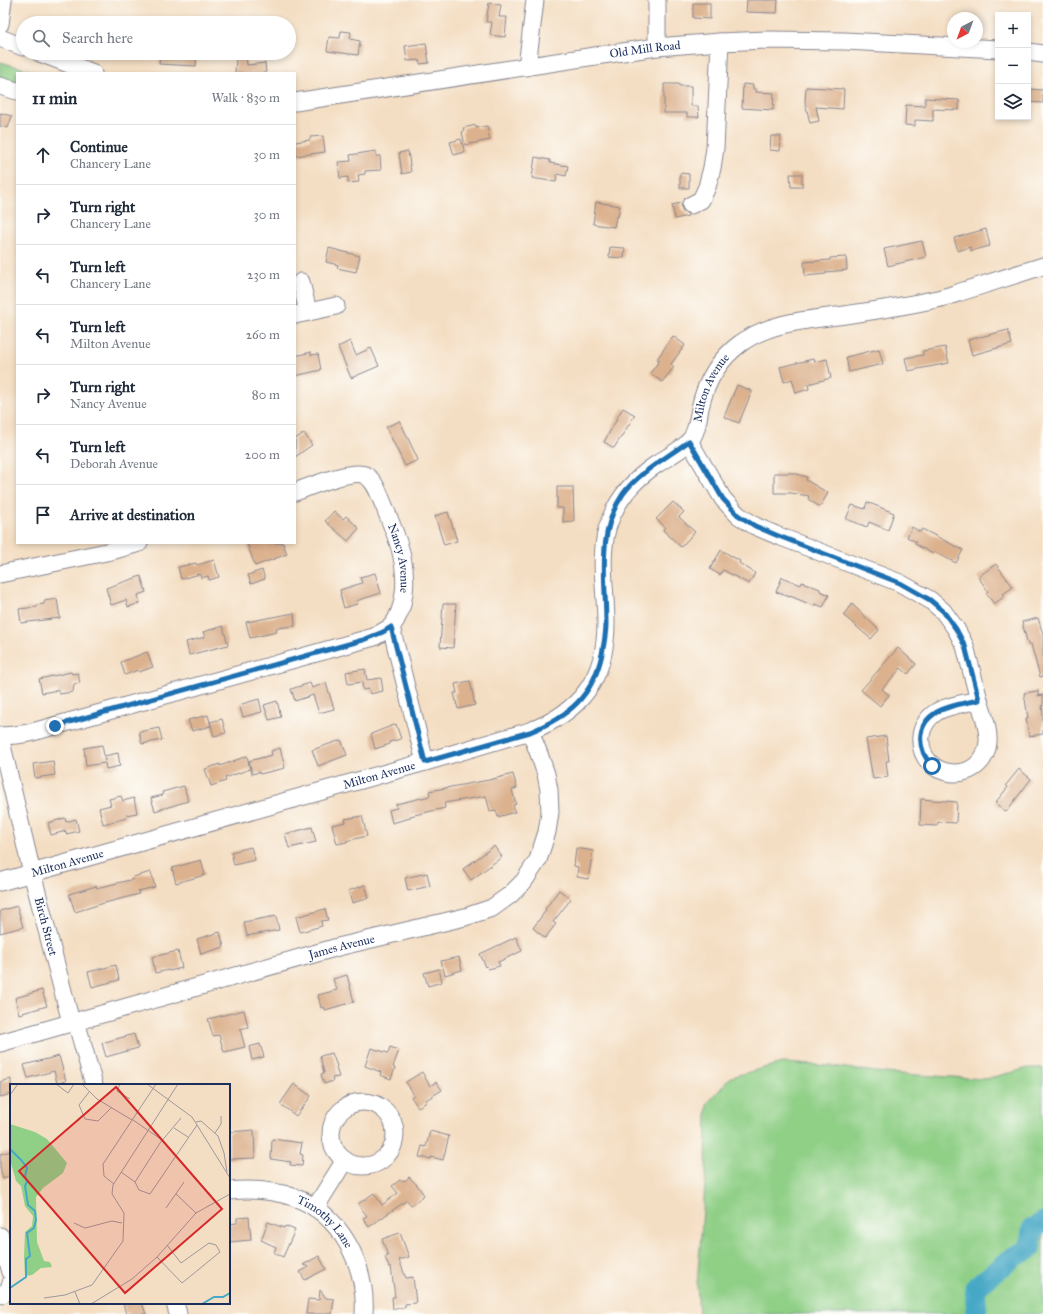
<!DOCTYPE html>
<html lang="en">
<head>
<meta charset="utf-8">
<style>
	body { margin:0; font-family:"IM FELL Great Primer",serif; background:#f6f6f7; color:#1f2937 }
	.controls { position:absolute; right:12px; top:12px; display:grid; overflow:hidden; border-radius:0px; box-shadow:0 2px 6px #0003 }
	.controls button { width:36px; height:36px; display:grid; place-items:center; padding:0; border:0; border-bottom:1px solid #e0e1e3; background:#fff; color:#1f2937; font:20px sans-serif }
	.compass { position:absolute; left:947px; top:12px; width:36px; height:36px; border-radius:50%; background:#fff; box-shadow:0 2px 6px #0003; rotate:221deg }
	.stop { position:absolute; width:12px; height:12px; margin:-9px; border:3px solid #1f6fb2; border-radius:50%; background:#fff }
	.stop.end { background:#1f6fb2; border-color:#fff; box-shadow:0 1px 4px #0008 }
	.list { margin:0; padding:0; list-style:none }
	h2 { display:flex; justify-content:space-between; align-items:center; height:52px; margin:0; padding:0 16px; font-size:17px }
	h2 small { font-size:13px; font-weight:400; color:#747a83 }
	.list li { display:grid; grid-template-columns:26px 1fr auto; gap:12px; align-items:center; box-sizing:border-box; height:60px; padding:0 16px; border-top:1px solid #e0e1e3 }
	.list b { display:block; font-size:15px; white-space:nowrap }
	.list p { margin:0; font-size:13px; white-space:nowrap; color:#747a83 }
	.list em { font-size:13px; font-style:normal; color:#747a83 }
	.icon { flex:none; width:22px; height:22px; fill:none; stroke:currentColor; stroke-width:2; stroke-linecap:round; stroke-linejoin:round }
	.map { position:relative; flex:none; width:1043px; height:1314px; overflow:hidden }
	.search { position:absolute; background:#fff; box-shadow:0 2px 6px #0003; left:16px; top:16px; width:280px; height:44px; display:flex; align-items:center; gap:10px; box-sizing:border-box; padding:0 14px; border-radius:22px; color:#747a83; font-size:15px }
	.panel { position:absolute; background:#fff; box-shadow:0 2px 6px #0003; left:16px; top:72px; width:280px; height:472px; border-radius:0px }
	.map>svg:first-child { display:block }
</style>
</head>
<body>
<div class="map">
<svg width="1043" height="1314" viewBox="0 0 1043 1314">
	<rect width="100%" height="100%" fill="#fdfcf7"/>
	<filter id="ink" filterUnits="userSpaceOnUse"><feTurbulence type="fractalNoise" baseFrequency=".025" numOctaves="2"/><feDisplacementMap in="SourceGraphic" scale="8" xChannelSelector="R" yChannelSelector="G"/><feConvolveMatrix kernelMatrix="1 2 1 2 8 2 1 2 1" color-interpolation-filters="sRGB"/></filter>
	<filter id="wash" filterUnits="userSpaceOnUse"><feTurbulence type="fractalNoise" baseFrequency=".012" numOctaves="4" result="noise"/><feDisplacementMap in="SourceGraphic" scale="16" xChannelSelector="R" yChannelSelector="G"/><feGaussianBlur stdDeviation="0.9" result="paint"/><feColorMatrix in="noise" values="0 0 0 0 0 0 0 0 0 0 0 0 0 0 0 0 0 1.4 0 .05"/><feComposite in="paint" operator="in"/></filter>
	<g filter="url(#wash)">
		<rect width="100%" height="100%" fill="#f4dec3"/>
		<g fill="#8fcf86" stroke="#557f72">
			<polygon points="0,62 40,73 17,73 17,83 0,78"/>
			<polygon points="782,1063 831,1066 883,1073 985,1079 1029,1068 1043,1068 1043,1314 699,1314 697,1284 706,1174 707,1104 731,1077"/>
		</g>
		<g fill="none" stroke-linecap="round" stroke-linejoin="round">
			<polyline stroke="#46a8c6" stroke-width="21" points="977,1314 975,1288 1015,1256 1030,1249 1032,1229 1043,1222"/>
		</g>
		<g id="blocks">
			<g fill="#dcb18d">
				<polygon points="747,0 778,0 777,13 746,12"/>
				<polygon points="489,3 501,5 499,17 507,17 505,37 490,35 492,22 486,22"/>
				<polygon points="693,3 710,3 710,19 693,18"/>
				<polygon points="341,31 351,32 350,39 360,41 358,55 327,51 329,37 340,38"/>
				<polygon points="426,43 429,63 420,64 419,60 407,61 405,46"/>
				<polygon points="160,53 197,53 196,66 159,64"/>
				<polygon points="246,57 247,65 265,63 266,73 235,73 236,58"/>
				<polygon points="664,84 679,84 679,86 691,86 691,106 698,106 699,117 687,117 687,113 664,113"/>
				<polygon points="743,84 753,85 753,89 756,89 756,92 774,93 773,110 742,108"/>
				<polygon points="806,87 844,89 843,109 816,107 819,121 810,123 805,102"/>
				<polygon points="1028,89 1043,90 1043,103 1028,102"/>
				<polygon points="925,98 959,100 959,110 933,109 933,121 915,120 915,126 905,125 906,105 925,106"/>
				<polygon points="0,113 12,116 8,128 0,126"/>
				<polygon points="476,125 476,128 487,126 490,140 465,145 462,132 464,131 463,128"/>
				<polygon points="323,136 325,152 295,156 295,142 310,140 310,137"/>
				<polygon points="771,136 781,136 780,151 770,150"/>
				<polygon points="461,139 465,152 454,155 450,142"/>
				<polygon points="376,151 376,156 380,156 381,170 365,171 365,174 358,175 359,182 348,183 348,177 340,178 338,162 351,161 350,155"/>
				<polygon points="408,151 411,172 402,174 399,153"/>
				<polygon points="535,157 550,160 550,163 568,166 566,176 557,174 556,182 532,178"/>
				<polygon points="680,173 689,174 689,188 680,188"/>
				<polygon points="790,174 802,174 802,187 791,187"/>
				<polygon points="596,202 620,206 618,217 616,217 614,227 593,224"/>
				<polygon points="681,203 682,210 688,214 688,216 675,219 672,205"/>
				<polygon points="986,229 990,246 971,251 970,247 958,251 954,238"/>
				<polygon points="922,241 926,257 888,266 884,249"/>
				<polygon points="610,247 625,248 624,258 609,257"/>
				<polygon points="329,248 360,256 356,272 337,268 338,265 326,262"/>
				<polygon points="846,257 847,270 826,272 826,274 805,276 804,262 830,260 830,258"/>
				<polygon points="1008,330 1012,344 972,355 968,340"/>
				<polygon points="673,336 685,345 671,364 674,367 662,382 650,373 660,360 657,359"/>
				<polygon points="350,341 356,355 371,348 379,366 351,378 338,347"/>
				<polygon points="945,347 949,363 908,371 905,358 923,355 923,351"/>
				<polygon points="879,349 883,364 849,372 846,357"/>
				<polygon points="311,352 311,355 318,354 321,370 295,376 295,356"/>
				<polygon points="813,359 814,362 827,359 831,378 808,384 809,389 796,393 792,379 784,382 780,367"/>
				<polygon points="737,385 752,391 739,423 724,417"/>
				<polygon points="623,408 635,415 614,448 604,442 617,419 616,419"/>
				<polygon points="400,421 418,460 405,466 386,427"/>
				<polygon points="304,433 312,445 295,457 295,439"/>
				<polygon points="774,473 793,473 807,477 806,480 828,493 820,507 808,499 809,496 791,493 774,493"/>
				<polygon points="557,487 573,487 574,521 563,522 563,508 557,508"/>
				<polygon points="673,502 684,512 679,517 695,532 681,547 663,530 665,527 656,519"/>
				<polygon points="867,502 894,513 888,530 869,522 867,527 846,519 852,505 865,509"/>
				<polygon points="334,511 343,519 346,516 359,528 348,541 325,521"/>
				<polygon points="448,512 457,541 444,545 435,516"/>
				<polygon points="912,527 920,532 922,529 963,550 956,563 934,552 933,554 915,544 916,542 907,537"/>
				<polygon points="247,543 283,543 287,554 255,566"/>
				<polygon points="721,550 740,561 739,563 755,573 749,584 723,570 720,575 710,569"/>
				<polygon points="214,560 219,577 209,580 208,576 201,578 200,574 181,579 178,567 196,563 197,565"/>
				<polygon points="996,564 1013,587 1003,594 1005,596 994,604 986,593 988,591 978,577"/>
				<polygon points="262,570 265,579 251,584 248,575"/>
				<polygon points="375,573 381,593 356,601 357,604 344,608 340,594 341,594 340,590 362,583 360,577"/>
				<polygon points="141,576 146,592 138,595 140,603 128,607 126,600 111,605 106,588"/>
				<polygon points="782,577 801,585 802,582 820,589 820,591 829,595 823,607 815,604 814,606 790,596 790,597 776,592"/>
				<polygon points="57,599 60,618 21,623 19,609 37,607 37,605 44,604 44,601"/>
				<polygon points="443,604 456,604 453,648 440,647"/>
				<polygon points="852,604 879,630 871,639 843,615"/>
				<polygon points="294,613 295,626 276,628 277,632 250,638 246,622"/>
				<polygon points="1038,618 1043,634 1043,676 1040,677 1031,644 1028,645 1022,622"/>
				<polygon points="223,626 228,645 189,655 186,642 205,637 203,632"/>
				<polygon points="898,648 916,664 908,674 901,668 882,689 889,695 880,706 861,690"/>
				<polygon points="147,652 153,667 139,672 138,670 125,675 121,662"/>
				<polygon points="365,669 367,680 381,678 383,691 370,694 369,689 363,690 362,682 348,684 346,672"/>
				<polygon points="71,672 72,674 78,673 80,683 74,684 73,692 59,694 58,690 42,693 39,679"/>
				<polygon points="470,681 475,705 458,709 454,693 457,693 455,684"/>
				<polygon points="310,683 312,688 326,683 334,709 319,713 313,695 295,701 291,689"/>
				<polygon points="1038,691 1038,696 1043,695 1043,705 1042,706 1043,715 1043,734 1029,736 1026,718 1028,718 1024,693"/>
				<polygon points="259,699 262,712 243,717 239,705"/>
				<polygon points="277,701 281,717 269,720 264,705"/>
				<polygon points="208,715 211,726 192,731 188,720"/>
				<polygon points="222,719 226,733 214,736 210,722"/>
				<polygon points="396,724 401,739 389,742 390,744 375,749 371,734"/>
				<polygon points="159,728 162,740 142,744 139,732"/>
				<polygon points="886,736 889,761 886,761 888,777 873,779 866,739"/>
				<polygon points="341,740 347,755 318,766 312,750"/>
				<polygon points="102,745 105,761 104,756 118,753 120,766 106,769 105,763 86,766 84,748"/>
				<polygon points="280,748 285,768 260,774 259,772 252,774 249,761 272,755 271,751"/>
				<polygon points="247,756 250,769 225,778 226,781 211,786 205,769 220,764 220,766"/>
				<polygon points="53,761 55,775 35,778 33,764"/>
				<polygon points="1019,769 1031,779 1006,812 995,803 1008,787 1006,785"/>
				<polygon points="513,774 517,788 512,790 516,804 513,805 515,812 498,817 496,810 490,811 486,796 444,803 445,808 410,816 410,818 392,823 389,810 397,808 396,804 430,796 429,791 489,780"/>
				<polygon points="184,786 188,801 155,811 151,798 163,795 162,792"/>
				<polygon points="121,796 123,801 134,798 137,813 126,815 127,818 103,824 99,808 111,805 109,799"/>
				<polygon points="921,799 957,802 956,823 938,822 937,826 920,825"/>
				<polygon points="362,816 367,836 346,841 347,842 337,844 332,825 346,822 345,819"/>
				<polygon points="65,818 66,822 76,819 79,831 66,834 66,831 51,835 48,823"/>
				<polygon points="312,827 316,842 289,848 285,834"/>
				<polygon points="494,846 502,857 471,880 463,869"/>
				<polygon points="251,847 255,860 234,865 231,852"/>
				<polygon points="576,848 593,851 588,879 577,877 578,867 574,866"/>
				<polygon points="201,860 205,875 176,883 172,868"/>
				<polygon points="151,872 155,887 138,891 139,894 101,904 75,912 69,894 96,886 97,888 134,879 133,877"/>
				<polygon points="427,873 430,886 408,891 405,878"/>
				<polygon points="365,885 369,898 352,903 348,891"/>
				<polygon points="559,890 571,899 553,922 556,924 545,938 533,928 546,910 545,909"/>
				<polygon points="17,906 23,927 0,933 0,911"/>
				<polygon points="325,909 328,920 321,921 322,926 300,932 296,917"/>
				<polygon points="276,916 279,930 247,936 244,922"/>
				<polygon points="220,932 224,947 201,954 197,939"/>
				<polygon points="516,937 522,951 498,962 500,966 488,969 487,966 486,967 480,954"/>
				<polygon points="178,951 182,968 169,971 169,970 155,973 152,957"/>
				<polygon points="459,957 462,970 445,975 441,961"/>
				<polygon points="116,965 119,980 92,987 88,972"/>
				<polygon points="439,969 442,982 428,986 424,973"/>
				<polygon points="347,975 354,1002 325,1010 325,1007 321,1008 318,995 337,990 333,979"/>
				<polygon points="42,990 47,1006 19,1014 15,998"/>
				<polygon points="244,1010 248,1027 240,1029 245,1047 224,1052 219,1035 213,1036 208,1019"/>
				<polygon points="134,1034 138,1048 106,1057 102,1043"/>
				<polygon points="260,1044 264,1057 252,1060 249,1047"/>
				<polygon points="390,1047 399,1050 393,1067 395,1068 391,1079 380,1075 381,1072 365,1066 371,1048 388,1053"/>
				<polygon points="332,1053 337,1066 336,1068 339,1077 332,1078 333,1081 324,1084 321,1074 324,1073 320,1056"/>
				<polygon points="59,1056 66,1081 57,1083 54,1071 28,1078 24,1065"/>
				<polygon points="422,1072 430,1086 436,1082 442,1090 426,1100 427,1102 418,1107 411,1097 414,1095 406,1082"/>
				<polygon points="11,1079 11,1094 0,1097 0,1082"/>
				<polygon points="294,1084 311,1096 296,1116 280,1104"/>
				<polygon points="254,1130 255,1158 229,1159 229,1132"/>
				<polygon points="430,1131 449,1136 443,1160 431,1157 431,1159 419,1157 422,1146 426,1147"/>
				<polygon points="272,1139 302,1143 300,1154 303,1155 302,1166 290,1165 291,1162 271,1159"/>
				<polygon points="11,1151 11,1176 3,1179 0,1167 0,1154"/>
				<polygon points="409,1177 417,1185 424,1195 411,1206 407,1200 369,1227 363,1218 367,1216 358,1204 374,1193 382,1205 398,1193 392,1186 400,1180 401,1181 403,1180 405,1181"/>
				<polygon points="249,1217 251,1240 229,1242 229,1224 237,1223 237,1218"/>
				<polygon points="268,1222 284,1228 285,1226 295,1230 283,1257 274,1253 276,1247 261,1240"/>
				<polygon points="400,1233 409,1257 399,1260 406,1278 413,1277 416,1303 405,1304 405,1307 393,1309 392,1297 395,1297 391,1266 389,1267 385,1257 388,1256 382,1239"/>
				<polygon points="319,1256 326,1269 305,1280 300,1272 309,1267 303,1265"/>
				<polygon points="320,1290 326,1298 334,1299 332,1314 306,1314 308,1299 319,1300"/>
				<polygon points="123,1303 142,1303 146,1314 126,1314"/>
			</g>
		</g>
	</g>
	<g filter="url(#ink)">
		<use href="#blocks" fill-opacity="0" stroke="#888690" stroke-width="1"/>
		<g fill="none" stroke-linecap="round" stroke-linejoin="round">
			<g stroke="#888690" stroke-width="19">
				<g id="minor">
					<polyline points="657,0 657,47"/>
					<polyline points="0,24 3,0"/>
					<polyline points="0,38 23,47"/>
					<polyline points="1028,52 1043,54"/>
					<polyline points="40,53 93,73"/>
					<polyline points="527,67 535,0"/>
					<polyline points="0,86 17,91"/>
					<path id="s1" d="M295,102L595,56L657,47L720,42L767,40L845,41L998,49"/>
					<polyline points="691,205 701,200 707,187 712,168 715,148 720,42"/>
					<polyline points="301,282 308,312"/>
					<polyline points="295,315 336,306"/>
					<polyline points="689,441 723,499 738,515 755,526 776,535 900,583 930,600 943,611 956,629 965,646 979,700"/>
					<path id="s2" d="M295,492C309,487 352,469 365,475C376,481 380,497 385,508C391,524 399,540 402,557C407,579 406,609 391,627L425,762"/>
					<polyline points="0,574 111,551 139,543"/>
					<path d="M979,700C983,714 989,729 988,742C984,787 917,781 921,736C922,726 929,716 938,711C950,705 966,703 979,700Z"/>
					<polyline points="0,736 16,735 29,733 363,640 374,637 391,627"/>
					<path id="s3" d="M0,737L32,873L71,1022"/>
					<path id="s4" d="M0,882L432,760L530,731C580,712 606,679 606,623C606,592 599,560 607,529C615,501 633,480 657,464C666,458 682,449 689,442C697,433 698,419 700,408C706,381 719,359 741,343C773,320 814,320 851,314C880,310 909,305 937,299C947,297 957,293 967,290C993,282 1018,274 1043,266"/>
					<polyline points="76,1021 94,1085"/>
					<path id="s5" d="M0,1043L338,947L465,917L492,908L510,895L524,881L538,860L547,832L550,812L549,790L546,774L539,754L530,731"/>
					<circle cx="363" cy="1134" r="32"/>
					<path id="s6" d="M229,1191C250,1189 272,1190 293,1197C341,1213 367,1266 364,1314"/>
					<polyline points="315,1208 345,1160"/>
					<polyline points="0,1236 11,1272"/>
					<path d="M0,1295C6,1293 10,1290 11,1283"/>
					<polyline points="175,1303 178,1314"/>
				</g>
			</g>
			<use href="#minor" stroke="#fff" stroke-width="17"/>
		</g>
	</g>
	<g fill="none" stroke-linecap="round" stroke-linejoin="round" filter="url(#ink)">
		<path stroke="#1f6fb2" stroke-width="5" d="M55,726L363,640L383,632L391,627L425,762L530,732C569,716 593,696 602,654C604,644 606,634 606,624C606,579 596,533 623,494C639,472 668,457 689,441L723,499L738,515L755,526L776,535L900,583L930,600L943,611L956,629L965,646L979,700C966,703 949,705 937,712C915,725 917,749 932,766"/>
	</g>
	<g text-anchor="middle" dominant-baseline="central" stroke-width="3" stroke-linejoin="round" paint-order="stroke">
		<g font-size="12" fill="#1b2f5e" stroke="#fdfcf7">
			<text stroke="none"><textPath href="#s1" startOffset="354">Old Mill Road</textPath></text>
			<text stroke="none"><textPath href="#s4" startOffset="969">Milton Avenue</textPath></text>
			<text stroke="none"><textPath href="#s2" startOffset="165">Nancy Avenue</textPath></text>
			<text stroke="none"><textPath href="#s4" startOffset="394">Milton Avenue</textPath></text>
			<text stroke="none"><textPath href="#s4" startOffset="70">Milton Avenue</textPath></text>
			<text stroke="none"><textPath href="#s3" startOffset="195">Birch Street</textPath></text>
			<text stroke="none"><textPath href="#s5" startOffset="355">James Avenue</textPath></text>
			<text stroke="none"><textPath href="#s6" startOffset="106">Timothy Lane</textPath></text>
		</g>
	</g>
	<g transform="translate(10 1084)">
		<rect width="220" height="220" fill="#f4dec3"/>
		<path d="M0,40L25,48L37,55L57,79L53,89L33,104L26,113L27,158L34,177L40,178L42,183L31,184L22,191L15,192L14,174L15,148L22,142L23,132L15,122L11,102L6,97L0,76Z" fill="#8fcf86"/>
		<path fill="none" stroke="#46a8c6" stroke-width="2" d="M0,65L12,77M0,204L16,193V175L20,172L17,149L24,144L26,136L25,127L18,121L15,102L17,98L15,92L17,84L12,77M192,220L204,213H213L220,209"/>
		<path fill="none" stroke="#9d989b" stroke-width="1" d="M46,0L58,9L64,0M72,0L87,15L122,36M110,0L107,7L120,15M137,0L182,33L220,94M79,8L69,21L75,35L88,37L102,23M0,11L8,0M123,36L152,56M186,38L191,37L208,52L214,69L217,88M164,44L178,53M205,49L211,40V32M111,88L125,98L129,106L140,110L187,41M125,98L150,59L171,34M104,100L94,92L93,80L146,0M166,110L186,129M156,124L174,98M64,139L75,144L102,137L112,139M147,173L172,199L210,168L206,161L199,159L171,179L157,161M65,208L70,220M34,214L55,211L82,201L113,157L114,129L102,110L103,101L168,0M81,220L122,195L147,173L186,129L220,110"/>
		<path fill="#d62828" fill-opacity="0.15" stroke="#d62828" stroke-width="2" d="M106,3L212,125L115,209L9,87Z"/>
		<rect width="220" height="220" fill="none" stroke="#1b2f5e" stroke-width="2"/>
	</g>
</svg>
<div class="controls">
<button>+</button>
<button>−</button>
<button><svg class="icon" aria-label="layers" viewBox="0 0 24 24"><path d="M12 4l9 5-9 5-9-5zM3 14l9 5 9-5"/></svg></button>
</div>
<svg class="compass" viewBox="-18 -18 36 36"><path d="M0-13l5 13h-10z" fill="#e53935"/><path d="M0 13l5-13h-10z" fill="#747a83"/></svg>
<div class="stop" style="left:932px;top:766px"></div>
<div class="stop end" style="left:55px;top:726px"></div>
<div class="search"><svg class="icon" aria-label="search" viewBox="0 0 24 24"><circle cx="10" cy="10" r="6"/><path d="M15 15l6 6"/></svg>Search here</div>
<section class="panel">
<h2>11 min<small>Walk · 830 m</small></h2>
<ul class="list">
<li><svg class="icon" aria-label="ahead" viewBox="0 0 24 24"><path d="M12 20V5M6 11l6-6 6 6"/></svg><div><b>Continue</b><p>Chancery Lane</p></div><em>30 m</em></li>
<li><svg class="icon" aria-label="right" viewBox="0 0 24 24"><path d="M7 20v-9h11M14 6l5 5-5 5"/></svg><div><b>Turn right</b><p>Chancery Lane</p></div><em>30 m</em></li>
<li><svg class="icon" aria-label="left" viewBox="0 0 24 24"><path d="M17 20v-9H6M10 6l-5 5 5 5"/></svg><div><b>Turn left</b><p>Chancery Lane</p></div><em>230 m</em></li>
<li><svg class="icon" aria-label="left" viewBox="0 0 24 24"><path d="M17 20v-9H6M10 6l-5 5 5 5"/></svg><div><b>Turn left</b><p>Milton Avenue</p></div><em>260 m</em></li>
<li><svg class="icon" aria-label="right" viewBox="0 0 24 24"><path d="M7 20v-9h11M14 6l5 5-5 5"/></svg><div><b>Turn right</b><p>Nancy Avenue</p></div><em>80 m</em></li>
<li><svg class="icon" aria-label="left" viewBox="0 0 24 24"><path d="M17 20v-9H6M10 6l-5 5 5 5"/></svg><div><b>Turn left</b><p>Deborah Avenue</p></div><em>200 m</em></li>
<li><svg class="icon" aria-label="arrive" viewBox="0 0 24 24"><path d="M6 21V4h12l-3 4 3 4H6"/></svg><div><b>Arrive at destination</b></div></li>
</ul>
</section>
</div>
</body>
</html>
